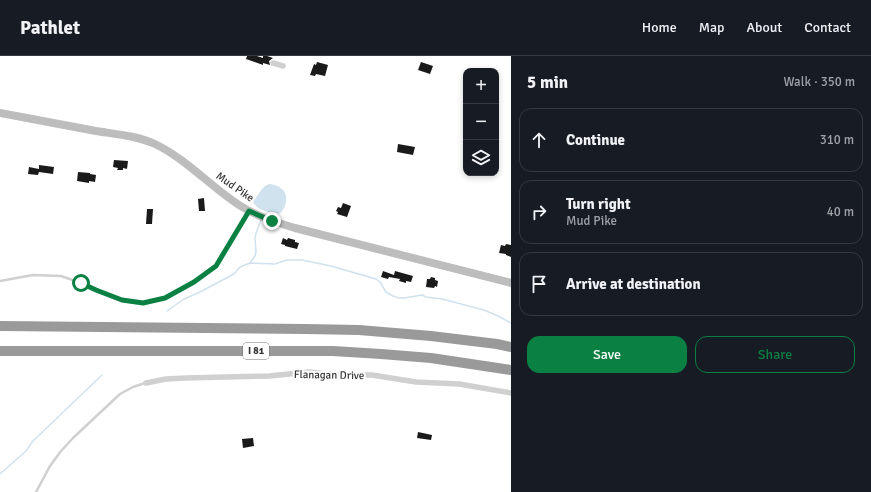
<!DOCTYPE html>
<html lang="en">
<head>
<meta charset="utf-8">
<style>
	body { margin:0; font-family:Signika,sans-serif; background:#242831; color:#f1f3f6 }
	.controls { position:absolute; right:12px; top:12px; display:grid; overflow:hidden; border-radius:8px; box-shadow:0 2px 6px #0003 }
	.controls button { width:36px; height:36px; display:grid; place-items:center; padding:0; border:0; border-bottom:1px solid #363941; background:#171b24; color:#f1f3f6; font:20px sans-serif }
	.stop { position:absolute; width:12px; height:12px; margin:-9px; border:3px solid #0b8043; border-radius:50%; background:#fff }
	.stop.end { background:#0b8043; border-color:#fff; box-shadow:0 1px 4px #0008 }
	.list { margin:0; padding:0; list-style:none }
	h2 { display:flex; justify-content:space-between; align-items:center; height:52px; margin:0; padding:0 16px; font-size:17px }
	h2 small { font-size:13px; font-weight:400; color:#9ea1a6 }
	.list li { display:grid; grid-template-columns:26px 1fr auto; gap:12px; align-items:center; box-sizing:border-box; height:64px; margin:0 8px 8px; padding:0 8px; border:1px solid #363941; border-radius:12px }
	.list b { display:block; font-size:15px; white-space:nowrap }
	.list p { margin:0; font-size:13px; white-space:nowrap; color:#9ea1a6 }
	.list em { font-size:13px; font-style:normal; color:#9ea1a6 }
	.actions { display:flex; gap:8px; padding:12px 16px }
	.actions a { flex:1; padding:9px 0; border:1px solid #0b8043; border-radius:12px; text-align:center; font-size:14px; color:#0b8043 }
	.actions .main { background:#0b8043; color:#fff }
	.icon { flex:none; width:22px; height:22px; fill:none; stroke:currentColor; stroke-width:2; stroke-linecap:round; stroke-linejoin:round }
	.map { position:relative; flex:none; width:511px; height:436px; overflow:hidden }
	header { display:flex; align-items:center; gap:24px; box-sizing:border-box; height:56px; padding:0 20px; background:#171b24; border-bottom:1px solid #363941 }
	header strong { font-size:19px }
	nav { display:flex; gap:22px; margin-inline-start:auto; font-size:14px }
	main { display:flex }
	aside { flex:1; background:#171b24 }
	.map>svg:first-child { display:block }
</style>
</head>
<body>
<header>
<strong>Pathlet</strong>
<nav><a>Home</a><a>Map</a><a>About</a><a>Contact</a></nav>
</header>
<main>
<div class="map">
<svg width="511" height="436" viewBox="0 0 511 436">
	<rect width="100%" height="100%" fill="#fff"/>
	<path fill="#cfe2ee" d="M270,128C275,129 279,130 283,134C289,141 286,153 279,158C271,157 257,155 253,146L254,144C259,139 262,129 270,128Z"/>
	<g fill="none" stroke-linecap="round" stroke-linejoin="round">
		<g stroke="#cfe2ee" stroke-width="1.5">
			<polyline points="250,207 255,200 256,195 255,183 256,177 261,164"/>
			<polyline points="167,255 184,243 198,237 234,218 240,211 250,207 275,208 287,204 302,204 331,210 376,223 380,226 386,236 393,240 399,242 404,242 422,239 426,241 442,243 484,254 498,260 511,267"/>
			<polyline points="0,418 26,395 33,385 102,319"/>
		</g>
	</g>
	<g fill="#1a1a1a">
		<polygon points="247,0 257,0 263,2 263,0 267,0 273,2 269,5 270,9 263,7 263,9 246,3"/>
		<polygon points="317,6 328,9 325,20 316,18 315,20 310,19 314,8 316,9"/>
		<polygon points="421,6 433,10 430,18 418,14"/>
		<polygon points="398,88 415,91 413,99 397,96"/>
		<polygon points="114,104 128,105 127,113 123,112 123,114 117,114 118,112 113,111"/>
		<polygon points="39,109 54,111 53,118 39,116 38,119 28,118 29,111 39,113"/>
		<polygon points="78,116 90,117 90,118 96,119 95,126 89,125 89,127 77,125"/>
		<polygon points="204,142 205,155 199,155 198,143"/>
		<polygon points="343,147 351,150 347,161 337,158 338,156 336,155 338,151 341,152"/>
		<polygon points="147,153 153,153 152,168 146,168"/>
		<polygon points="283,182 287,184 288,182 295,184 295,186 299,187 297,193 285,190 285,189 281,188"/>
		<polygon points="506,188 511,189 511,201 506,199 506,198 499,197 501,189 505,190"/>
		<polygon points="383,215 394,219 395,215 413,220 411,226 406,225 406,227 399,225 400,223 389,221 388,223 381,221"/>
		<polygon points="431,221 435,222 435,224 438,225 437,231 435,230 434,232 426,231 427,223 430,223"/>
		<polygon points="418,376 432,379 431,384 417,382"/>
		<polygon points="253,382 254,390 243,392 242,383"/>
	</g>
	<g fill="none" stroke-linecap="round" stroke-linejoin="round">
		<g stroke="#d0d0d0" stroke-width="2.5">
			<polyline points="0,225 33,219 61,220 81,227 96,235 122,245 143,247 165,241 194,226 216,210 248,157"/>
			<polyline points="36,436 50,410 61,395 73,382 120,338 133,331 145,327"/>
		</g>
		<g stroke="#d0d0d0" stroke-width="5.5">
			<polyline points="273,7 283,10"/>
			<polyline points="146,327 166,323 185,322 269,320 309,316 337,319 372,319 416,326 459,328 511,337"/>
		</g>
		<path stroke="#bdbdbd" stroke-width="8" d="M0,57C32,63 64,69 96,75C115,78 138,80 155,88C186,103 210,130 239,149C256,160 275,166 295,172L511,227"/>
		<g stroke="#9a9a9a" stroke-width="10">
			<polyline points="0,270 305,273 359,274 431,280 497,288 511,291"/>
			<polyline points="0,295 333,295 381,298 431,302 511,314"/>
		</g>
	</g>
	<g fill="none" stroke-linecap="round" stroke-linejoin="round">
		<polyline stroke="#0b8043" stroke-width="5" points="81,227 96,234 122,244 143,247 165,242 194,226 216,210 249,155 272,165"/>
	</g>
	<g text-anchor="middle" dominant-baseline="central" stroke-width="4" stroke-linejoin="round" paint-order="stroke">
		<rect fill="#fff" stroke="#707070" stroke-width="1" x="243" y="287" width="26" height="16" rx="3"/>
		<g font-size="10" font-weight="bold" fill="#333">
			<text x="256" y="295">I 81</text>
		</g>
		<g font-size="11" fill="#333" stroke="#fff">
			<text transform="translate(235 131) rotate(35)">Mud Pike</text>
			<text transform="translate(329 319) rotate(1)">Flanagan Drive</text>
		</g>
	</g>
</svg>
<div class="controls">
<button>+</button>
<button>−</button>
<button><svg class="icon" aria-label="layers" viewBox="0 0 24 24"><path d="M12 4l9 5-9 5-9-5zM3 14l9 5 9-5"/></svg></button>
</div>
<div class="stop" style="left:81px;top:227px"></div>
<div class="stop end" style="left:272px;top:165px"></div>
</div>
<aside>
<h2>5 min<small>Walk · 350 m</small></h2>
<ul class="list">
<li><svg class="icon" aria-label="ahead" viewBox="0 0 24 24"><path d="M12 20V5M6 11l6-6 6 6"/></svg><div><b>Continue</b></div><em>310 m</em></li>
<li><svg class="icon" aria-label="right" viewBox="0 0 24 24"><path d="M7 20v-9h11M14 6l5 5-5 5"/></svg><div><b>Turn right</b><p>Mud Pike</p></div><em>40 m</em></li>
<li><svg class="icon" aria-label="arrive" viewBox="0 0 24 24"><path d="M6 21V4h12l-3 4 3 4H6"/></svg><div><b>Arrive at destination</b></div></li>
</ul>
<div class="actions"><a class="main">Save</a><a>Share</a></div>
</aside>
</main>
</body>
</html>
